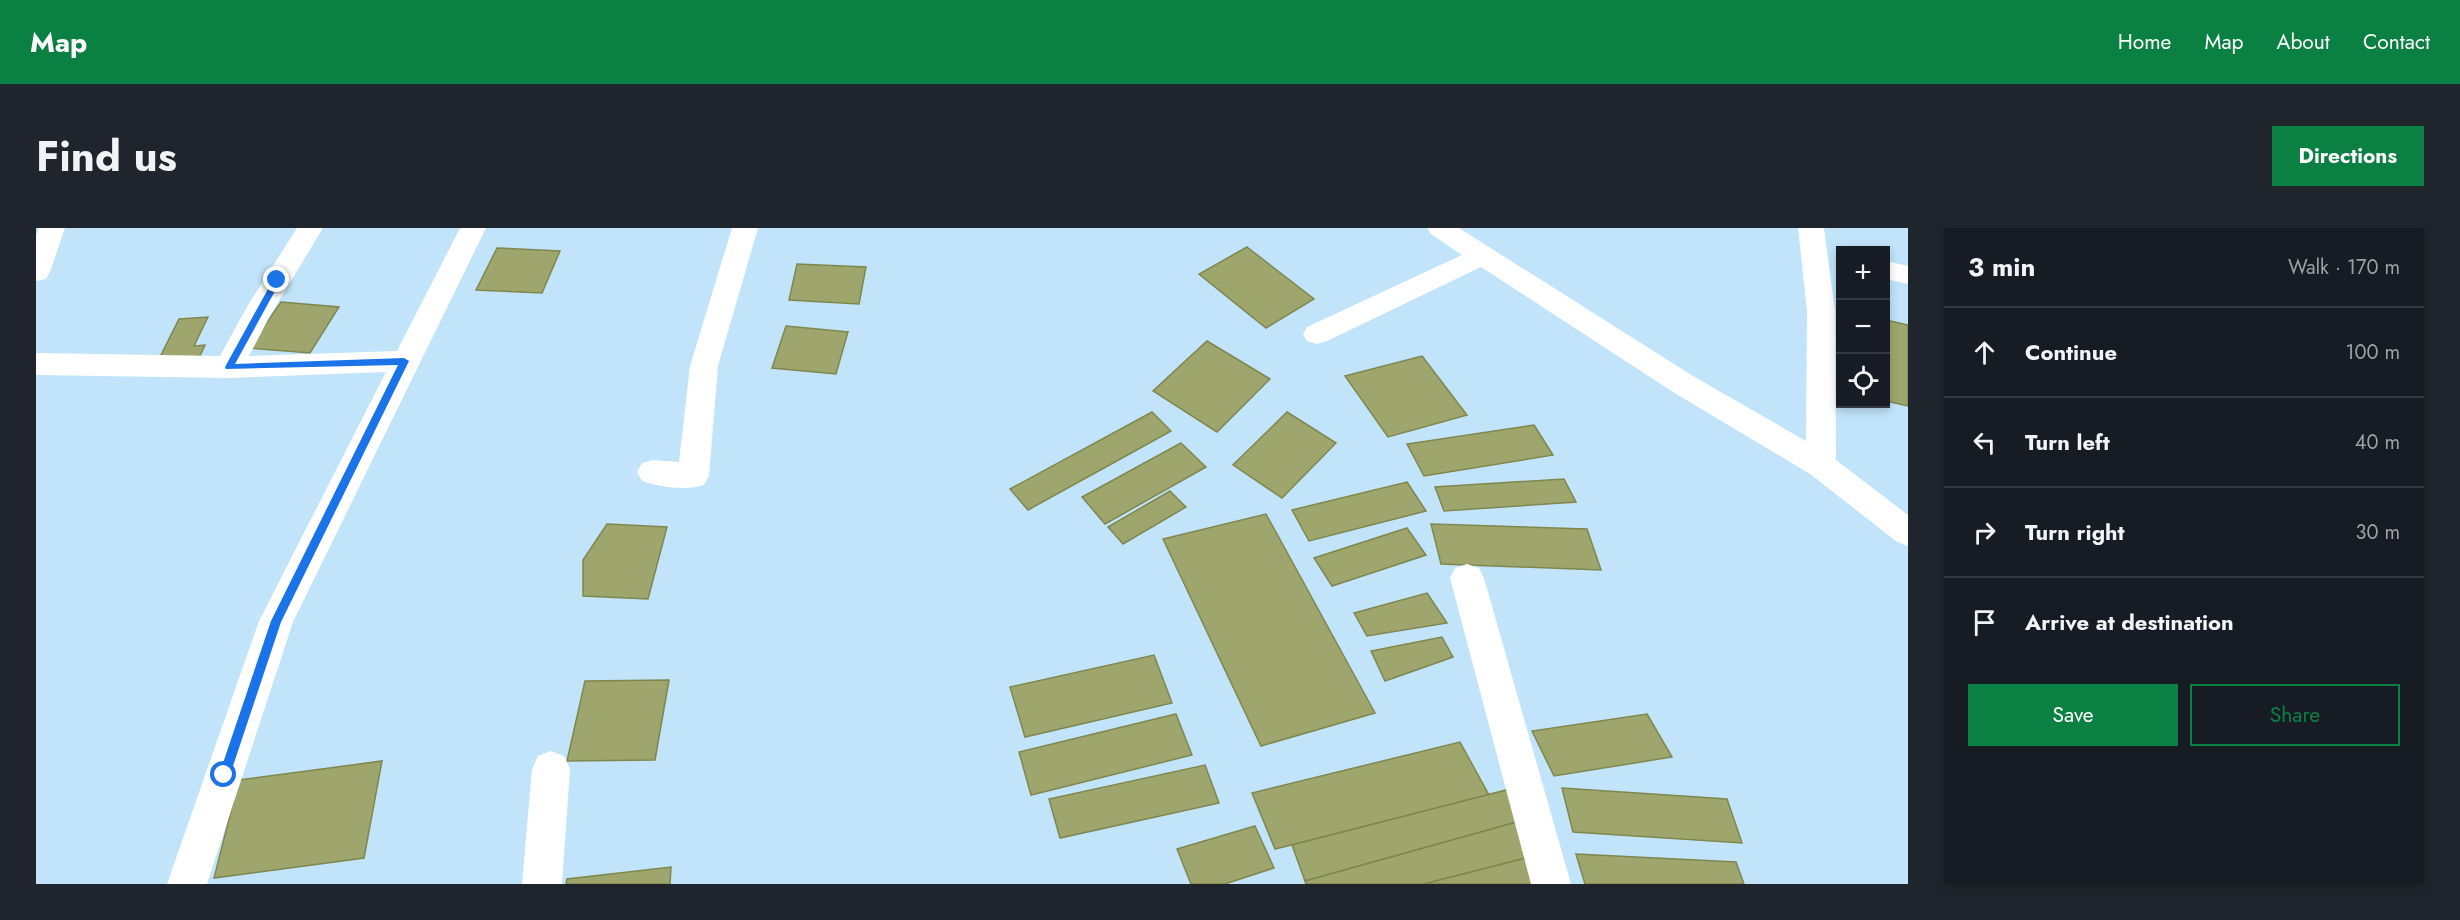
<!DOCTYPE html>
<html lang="en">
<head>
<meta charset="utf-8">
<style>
	body { margin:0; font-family:Jost,sans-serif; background:#20242c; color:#f1f3f6 }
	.controls { position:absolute; right:18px; top:18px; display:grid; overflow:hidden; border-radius:0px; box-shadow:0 3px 9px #0003 }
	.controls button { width:54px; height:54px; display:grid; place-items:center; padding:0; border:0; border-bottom:2px solid #363941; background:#171b24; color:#f1f3f6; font:30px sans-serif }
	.stop { position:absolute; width:18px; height:18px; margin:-14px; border:4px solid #1a73e8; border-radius:50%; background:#fff }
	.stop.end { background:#1a73e8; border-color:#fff; box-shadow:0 2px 6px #0008 }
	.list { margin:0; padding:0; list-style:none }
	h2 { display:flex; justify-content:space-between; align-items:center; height:78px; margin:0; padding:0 24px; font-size:26px }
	h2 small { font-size:20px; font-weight:400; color:#9ea1a6 }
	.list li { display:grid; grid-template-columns:39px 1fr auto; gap:18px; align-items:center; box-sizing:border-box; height:90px; padding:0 24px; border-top:2px solid #363941 }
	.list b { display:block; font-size:22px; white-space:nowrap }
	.list em { font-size:20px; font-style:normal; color:#9ea1a6 }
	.actions { display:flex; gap:12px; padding:18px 24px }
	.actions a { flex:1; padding:14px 0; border:2px solid #0b8043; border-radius:0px; text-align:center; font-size:21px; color:#0b8043 }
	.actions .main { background:#0b8043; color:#fff }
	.icon { flex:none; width:33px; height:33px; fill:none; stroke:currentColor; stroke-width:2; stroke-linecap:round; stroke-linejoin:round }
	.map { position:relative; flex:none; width:1872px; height:656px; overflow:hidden; border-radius:0px }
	header { display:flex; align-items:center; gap:36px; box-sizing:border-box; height:84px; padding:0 30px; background:#0b8043; color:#fff }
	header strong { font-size:28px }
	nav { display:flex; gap:33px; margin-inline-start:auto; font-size:21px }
	.intro { display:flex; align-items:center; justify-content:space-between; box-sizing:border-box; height:144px; padding:0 36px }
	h1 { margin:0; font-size:42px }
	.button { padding:15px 27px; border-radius:0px; background:#0b8043; color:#fff; font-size:21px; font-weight:700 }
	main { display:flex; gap:36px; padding:0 36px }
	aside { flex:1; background:#171b24; border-radius:0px; box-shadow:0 3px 9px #0003 }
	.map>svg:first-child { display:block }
</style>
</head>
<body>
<header>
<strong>Map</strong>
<nav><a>Home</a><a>Map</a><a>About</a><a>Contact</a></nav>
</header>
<div class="intro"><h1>Find us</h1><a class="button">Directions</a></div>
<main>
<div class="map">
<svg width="1872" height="656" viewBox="0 0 1872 656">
	<rect width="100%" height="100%" fill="#c1e4fa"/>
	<g fill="#9ea66d" stroke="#7f874e" stroke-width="1.5">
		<polygon points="1211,19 1278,71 1230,100 1163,46"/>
		<polygon points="461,20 524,23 506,65 440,62"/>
		<polygon points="761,36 830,39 823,76 753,72"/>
		<polygon points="245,74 303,79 274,125 213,120"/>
		<polygon points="172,89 158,118 169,117 160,136 120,137 143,91"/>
		<polygon points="1850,92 1872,97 1872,178 1850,173"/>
		<polygon points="750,98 812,104 800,146 736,140"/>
		<polygon points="1171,113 1234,151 1181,204 1117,163"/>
		<polygon points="1386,128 1431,187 1352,209 1309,148"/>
		<polygon points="1116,184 1135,203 992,282 974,261"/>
		<polygon points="1251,184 1300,215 1246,270 1197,237"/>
		<polygon points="1498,197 1517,227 1388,248 1371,216"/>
		<polygon points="1145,215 1170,239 1069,296 1046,269"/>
		<polygon points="1528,251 1540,274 1408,283 1399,259"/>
		<polygon points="1371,254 1390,283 1273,313 1256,282"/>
		<polygon points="1134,263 1150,279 1087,316 1072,299"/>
		<polygon points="1230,286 1339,485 1225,518 1127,311"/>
		<polygon points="571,296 631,299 612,371 547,368 547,332"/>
		<polygon points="1395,296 1551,301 1565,342 1405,336"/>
		<polygon points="1371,300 1390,327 1296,358 1278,330"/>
		<polygon points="1391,365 1411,395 1331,408 1318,385"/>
		<polygon points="1406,409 1417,429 1349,453 1335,423"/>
		<polygon points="1118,427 1136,475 989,509 974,459"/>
		<polygon points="633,452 619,532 531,533 549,453"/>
		<polygon points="1140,486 1156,527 995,567 983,524"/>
		<polygon points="1611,486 1636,529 1518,548 1496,503"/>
		<polygon points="1424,514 1453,567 1239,621 1216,565"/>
		<polygon points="346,533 328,630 178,650 203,552"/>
		<polygon points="1169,537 1183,575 1024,610 1013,571"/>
		<polygon points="1526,560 1691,571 1706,615 1537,604"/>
		<polygon points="1474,561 1488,592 1269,653 1256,617"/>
		<polygon points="1488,592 1494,629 1388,656 1270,656 1269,653"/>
		<polygon points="1219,598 1238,640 1189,656 1155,656 1141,621"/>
		<polygon points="1540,626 1700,634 1708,656 1549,656"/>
		<polygon points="1494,629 1507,656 1388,656"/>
		<polygon points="635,639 634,656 530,656 531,651"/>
	</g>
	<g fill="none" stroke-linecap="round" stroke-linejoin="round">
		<g fill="#fff" fill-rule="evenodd">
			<polygon points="3,0 29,0 14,44 10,51 0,53 0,8"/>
			<polygon points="261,0 287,0 235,86 213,128 361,123 424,0 450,0 257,394 171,656 131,656 223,393 350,144 193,150 0,147 0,125 184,128 212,77"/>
			<path d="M696,0H722L682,138L673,248L668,257C649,263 625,259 606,253L601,244L606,235L617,232L643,234L654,138Z"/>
			<polygon points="1391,0 1423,0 1657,148 1770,213 1771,83 1762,0 1788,0 1799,83 1800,232 1872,287 1872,318 1861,314 1774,246 1637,164 1445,39 1291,113 1281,116 1271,113 1267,106 1271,99 1426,27 1395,6"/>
			<polygon points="1850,33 1872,38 1872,56 1850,51"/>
			<polygon points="1431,336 1443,340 1448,350 1535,656 1495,656 1414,350 1419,340"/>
			<polygon points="515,523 528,528 534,541 526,656 486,656 496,541 502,528"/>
		</g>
	</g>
	<polygon fill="#1a73e8" points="241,49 245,52 199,136 368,130 373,133 245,394 194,547 188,552 183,547 235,393 362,137 190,141 189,139 237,52"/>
</svg>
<div class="controls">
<button>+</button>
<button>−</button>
<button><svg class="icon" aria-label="locate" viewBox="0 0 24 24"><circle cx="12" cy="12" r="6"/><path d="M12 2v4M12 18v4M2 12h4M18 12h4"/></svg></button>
</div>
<div class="stop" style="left:188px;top:547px"></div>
<div class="stop end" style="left:241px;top:52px"></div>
</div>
<aside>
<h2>3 min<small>Walk · 170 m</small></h2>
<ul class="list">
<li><svg class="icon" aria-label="ahead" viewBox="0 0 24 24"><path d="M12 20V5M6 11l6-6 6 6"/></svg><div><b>Continue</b></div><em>100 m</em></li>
<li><svg class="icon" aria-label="left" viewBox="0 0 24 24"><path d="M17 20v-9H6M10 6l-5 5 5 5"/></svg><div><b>Turn left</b></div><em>40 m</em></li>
<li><svg class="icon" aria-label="right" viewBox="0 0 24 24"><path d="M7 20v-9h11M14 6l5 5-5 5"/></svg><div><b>Turn right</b></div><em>30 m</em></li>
<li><svg class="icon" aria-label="arrive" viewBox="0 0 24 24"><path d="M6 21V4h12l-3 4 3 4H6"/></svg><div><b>Arrive at destination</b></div></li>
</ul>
<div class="actions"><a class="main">Save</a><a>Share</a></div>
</aside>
</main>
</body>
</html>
